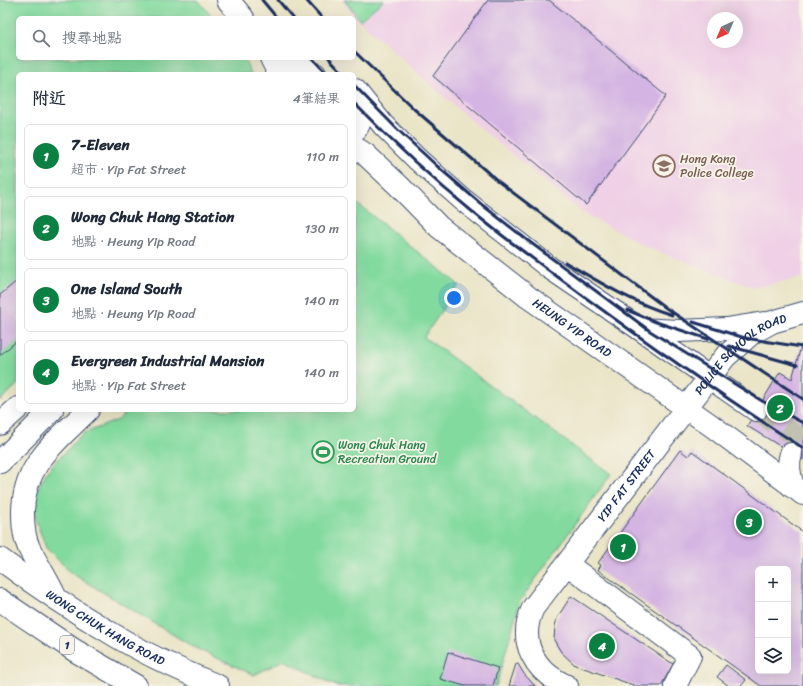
<!DOCTYPE html>
<html lang="zh-TW">
<head>
<meta charset="utf-8">
<style>
	body { margin:0; font-family:Sriracha,"LXGW WenKai TC",sans-serif; background:#f2f2f3; color:#1f2937 }
	.controls { position:absolute; right:12px; bottom:12px; display:grid; overflow:hidden; border-radius:6px; box-shadow:0 4px 16px #0002 }
	.controls button { width:36px; height:36px; display:grid; place-items:center; padding:0; border:0; border-bottom:1px solid #e0e1e3; background:#fff; color:#1f2937; font:20px sans-serif }
	.compass { position:absolute; left:707px; top:12px; width:36px; height:36px; border-radius:50%; background:#fff; box-shadow:0 4px 16px #0002; rotate:224deg }
	.you { position:absolute; left:454px; top:298px; width:14px; height:14px; margin:-10px; border:3px solid #fff; border-radius:50%; background:#1a73e8; box-shadow:0 0 0 6px #1a73e833 }
	.badge { display:grid; place-items:center; width:26px; height:26px; border-radius:50%; background:#0b8043; color:#fff; font-size:13px; font-weight:700 }
	.pin { position:absolute; translate:-50% -50%; border:2px solid #fff; box-shadow:0 1px 4px #0006 }
	.list { margin:0; padding:0; list-style:none }
	h2 { display:flex; justify-content:space-between; align-items:center; height:52px; margin:0; padding:0 16px; font-size:17px }
	h2 small { font-size:13px; font-weight:400; color:#747a83 }
	.list li { display:grid; grid-template-columns:26px 1fr auto; gap:12px; align-items:center; box-sizing:border-box; height:64px; margin:0 8px 8px; padding:0 8px; border:1px solid #e0e1e3; border-radius:6px }
	.list b { display:block; font-size:15px; white-space:nowrap }
	.list p { margin:0; font-size:13px; white-space:nowrap; color:#747a83 }
	.list em { font-size:13px; font-style:normal; color:#747a83 }
	.icon { flex:none; width:22px; height:22px; fill:none; stroke:currentColor; stroke-width:2; stroke-linecap:round; stroke-linejoin:round }
	.map { position:relative; flex:none; width:803px; height:686px; overflow:hidden }
	.search { position:absolute; background:#fff; box-shadow:0 4px 16px #0002; left:16px; top:16px; width:340px; height:44px; display:flex; align-items:center; gap:10px; box-sizing:border-box; padding:0 14px; border-radius:6px; color:#747a83; font-size:15px }
	.panel { position:absolute; background:#fff; box-shadow:0 4px 16px #0002; left:16px; top:72px; width:340px; height:340px; border-radius:6px }
	.map>svg:first-child { display:block }
</style>
</head>
<body>
<div class="map">
<svg width="803" height="686" viewBox="0 0 803 686">
	<rect width="100%" height="100%" fill="#f7f3e8"/>
	<filter id="ink" filterUnits="userSpaceOnUse"><feTurbulence type="fractalNoise" baseFrequency=".025" numOctaves="2"/><feDisplacementMap in="SourceGraphic" scale="8" xChannelSelector="R" yChannelSelector="G"/><feConvolveMatrix kernelMatrix="1 2 1 2 8 2 1 2 1" color-interpolation-filters="sRGB"/></filter>
	<filter id="wash" filterUnits="userSpaceOnUse"><feTurbulence type="fractalNoise" baseFrequency=".012" numOctaves="4" result="noise"/><feDisplacementMap in="SourceGraphic" scale="16" xChannelSelector="R" yChannelSelector="G"/><feGaussianBlur stdDeviation="0.9" result="paint"/><feColorMatrix in="noise" values="0 0 0 0 0 0 0 0 0 0 0 0 0 0 0 0 0 1.4 0 .05"/><feComposite in="paint" operator="in"/></filter>
	<g filter="url(#wash)">
		<rect width="100%" height="100%" fill="#eae5c7"/>
		<path fill="#efd0e6" fill-rule="evenodd" d="M341,0H803V277L754,288L645,246L583,213L468,118L358,20ZM713,18H737V42H713Z"/>
		<g fill="#82da9e" stroke="#4e847e">
			<polygon points="0,0 198,0 213,18 18,18 18,58 244,58 251,74 18,74 18,384 0,401"/>
			<polygon points="344,0 384,0 360,20"/>
			<polygon points="354,201 459,285 424,337 611,474 520,601 496,686 336,686 284,660 254,675 195,648 71,573 46,548 35,518 34,496 47,471 82,434 118,420 128,410 354,410"/>
		</g>
		<polygon fill="#eae5c7" points="262,0 292,0 295,3 276,17"/>
		<g id="blocks">
			<g fill="#d4b4e2" fill-rule="evenodd">
				<polygon points="488,0 549,0 666,96 586,205 433,76"/>
				<polygon points="18,280 18,340 0,355 0,295"/>
				<polygon points="802,343 803,343 803,460 747,426 780,372 792,379"/>
				<path d="M680,450L688,456L692,451L803,532V686H761L598,570L601,565L598,563ZM758,569H788V671H758Z"/>
				<polygon points="571,596 673,664 661,686 636,686 575,665 561,652 554,640 555,626 557,618"/>
				<polygon points="448,652 498,668 493,686 465,686 440,679"/>
				<polygon points="516,664 518,664 524,674 535,686 509,686"/>
				<polygon points="726,665 746,680 741,686 729,686 717,677"/>
			</g>
		</g>
	</g>
	<g filter="url(#ink)">
		<use href="#blocks" fill-opacity="0" stroke="#3a4a6e" stroke-width="1"/>
		<g fill="none" stroke-linecap="round" stroke-linejoin="round">
			<polyline stroke="#c1c1b2" stroke-width="22" stroke-dasharray="22 11" stroke-linecap="butt" points="756,410 803,440"/>
			<g stroke="#3a4a6e" stroke-width="24">
				<g id="minor">
					<polyline points="228,0 243,18"/>
					<polyline points="271,58 279,74"/>
					<polyline points="288,58 300,66 315,74"/>
					<polyline points="355,90 383,125 417,159 462,199 550,268 640,329 756,410"/>
					<path d="M354,132C364,120 363,105 356,92"/>
					<path id="s1" d="M354,147L365,154L399,186L439,227L528,297L712,426L803,494"/>
					<polyline points="640,329 678,331 727,329 764,323"/>
					<path d="M791,454C787,466 790,475 793,487"/>
					<polyline points="0,462 52,410"/>
					<polyline points="567,564 690,656 675,686"/>
					<path id="s2" d="M567,686C535,672 517,642 533,608L725,357L752,333L772,322L803,313"/>
				</g>
			</g>
			<g stroke="#3a4a6e" stroke-width="24">
				<g id="highway">
					<polyline points="0,424 18,408"/>
					<path id="s3" d="M0,559C36,586 75,612 114,635C147,655 182,671 218,686"/>
					<path d="M55,596C47,579 37,564 29,548C24,537 23,526 23,515C22,465 56,442 88,410"/>
					<polyline points="0,600 74,650 136,686"/>
				</g>
			</g>
			<use href="#minor" stroke="#fff" stroke-width="22"/>
			<use href="#highway" stroke="#fff" stroke-width="22"/>
			<g stroke="#1b2f5e" stroke-width="3">
				<polyline points="262,0 277,18"/>
				<polyline points="278,0 293,18"/>
				<polyline points="306,0 322,18"/>
				<polyline points="354,51 414,109 499,182 666,308 803,399"/>
				<polyline points="312,58 327,74"/>
				<polyline points="329,58 344,74"/>
				<polyline points="354,85 397,129 437,166 481,204 527,240 650,331 762,401 803,423"/>
				<path d="M354,103C392,142 432,179 474,213C509,242 546,268 582,295C654,348 728,400 803,448"/>
				<path d="M565,262C599,282 633,303 672,315"/>
				<polyline points="627,310 656,322 708,339"/>
				<polyline points="693,322 745,338 802,347"/>
				<polyline points="729,346 797,365"/>
			</g>
		</g>
	</g>
	<defs>
		<g id="university-ring" transform="scale(1.15)"><circle r="9.5" fill="#f7f3e8" stroke="#8d6e63" stroke-width="1.5"/><path d="M0-5L7-2L0 1L-7-2ZM-4 1L0 2.5L4 1V4Q0 6-4 4Z" fill="#8d6e63"/></g>
		<g id="stadium-ring" transform="scale(1.15)"><circle r="9.5" fill="#f7f3e8" stroke="#2e9e5b" stroke-width="1.5"/><path d="M0-5a6.5 5 0 1 0 0 10a6.5 5 0 1 0 0-10ZM-3.5-1.8h7v3.6h-7Z" fill="#2e9e5b"/></g>
	</defs>
	<g fill-rule="evenodd">
		<use href="#university-ring" x="664" y="166"/>
		<use href="#stadium-ring" x="323" y="452"/>
	</g>
	<g text-anchor="middle" dominant-baseline="central" stroke-width="3.5" stroke-linejoin="round" paint-order="stroke">
		<rect fill="#f7f3e8" stroke="#5d6a87" stroke-width="1" x="60" y="636" width="14" height="18" rx="3"/>
		<g font-size="11" font-weight="bold" fill="#1b2f5e">
			<text x="67" y="645">1</text>
		</g>
		<g font-size="12" fill="#785e54" stroke="#f7f3e8" text-anchor="start">
			<text x="680" y="159">Hong Kong<tspan x="680" dy="14">Police College</tspan></text>
		</g>
		<g font-size="12" fill="#1b2f5e" stroke="#f7f3e8">
			<text stroke="none"><textPath href="#s1" startOffset="284">HEUNG YIP ROAD</textPath></text>
			<text stroke="none"><textPath href="#s2" startOffset="426">POLICE SCHOOL ROAD</textPath></text>
			<text stroke="none"><textPath href="#s2" startOffset="250">YIP FAT STREET</textPath></text>
			<text stroke="none"><textPath href="#s3" startOffset="126">WONG CHUK HANG ROAD</textPath></text>
		</g>
		<g font-size="12" fill="#27864d" stroke="#f7f3e8" text-anchor="start">
			<text x="338" y="445">Wong Chuk Hang<tspan x="338" dy="14">Recreation Ground</tspan></text>
		</g>
	</g>
</svg>
<div class="controls">
<button>+</button>
<button>−</button>
<button><svg class="icon" aria-label="layers" viewBox="0 0 24 24"><path d="M12 4l9 5-9 5-9-5zM3 14l9 5 9-5"/></svg></button>
</div>
<svg class="compass" viewBox="-18 -18 36 36"><path d="M0-13l5 13h-10z" fill="#e53935"/><path d="M0 13l5-13h-10z" fill="#747a83"/></svg>
<div class="you"></div>
<div class="pin badge" style="left:623px;top:547px">1</div>
<div class="pin badge" style="left:780px;top:408px">2</div>
<div class="pin badge" style="left:749px;top:522px">3</div>
<div class="pin badge" style="left:602px;top:646px">4</div>
<div class="search"><svg class="icon" aria-label="search" viewBox="0 0 24 24"><circle cx="10" cy="10" r="6"/><path d="M15 15l6 6"/></svg>搜尋地點</div>
<section class="panel">
<h2>附近<small>4筆結果</small></h2>
<ul class="list">
<li><span class="badge">1</span><div><b>7-Eleven</b><p>超市 · Yip Fat Street</p></div><em>110 m</em></li>
<li><span class="badge">2</span><div><b>Wong Chuk Hang Station</b><p>地點 · Heung Yip Road</p></div><em>130 m</em></li>
<li><span class="badge">3</span><div><b>One Island South</b><p>地點 · Heung Yip Road</p></div><em>140 m</em></li>
<li><span class="badge">4</span><div><b>Evergreen Industrial Mansion</b><p>地點 · Yip Fat Street</p></div><em>140 m</em></li>
</ul>
</section>
</div>
</body>
</html>
